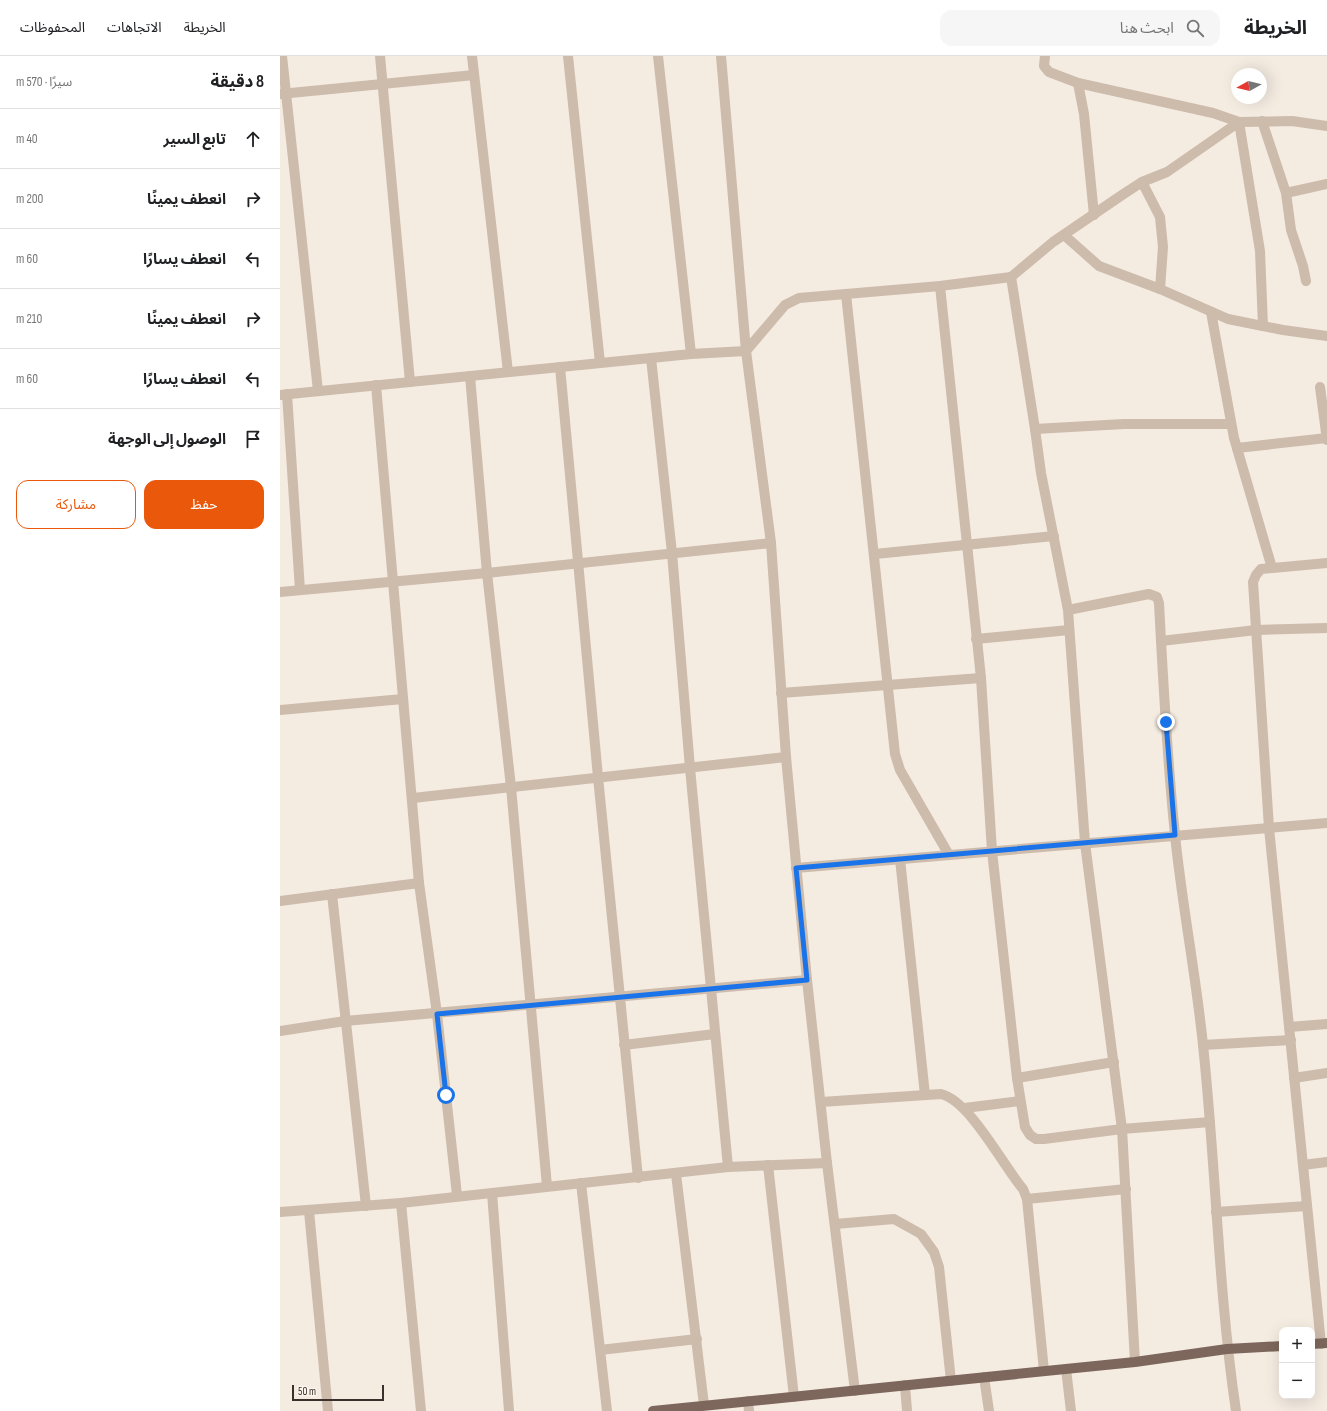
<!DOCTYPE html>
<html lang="ar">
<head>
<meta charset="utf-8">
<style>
	body { margin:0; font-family:"Sofia Sans Condensed","Noto Sans Arabic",sans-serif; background:#f6f6f6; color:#202124; direction:rtl }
	.controls { position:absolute; right:12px; bottom:12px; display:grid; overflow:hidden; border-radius:8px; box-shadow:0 4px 16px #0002 }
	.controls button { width:36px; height:36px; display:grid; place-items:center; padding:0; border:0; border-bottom:1px solid #e0e0e0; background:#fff; color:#202124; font:20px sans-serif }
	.compass { position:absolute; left:951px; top:12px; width:36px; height:36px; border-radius:50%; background:#fff; box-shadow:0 4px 16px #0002; rotate:262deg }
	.scale { position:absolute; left:12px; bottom:10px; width:92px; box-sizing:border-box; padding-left:4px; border:2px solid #3b302b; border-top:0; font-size:11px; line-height:14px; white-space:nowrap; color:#3b302b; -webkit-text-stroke:3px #fbf5ee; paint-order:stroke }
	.stop { position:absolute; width:12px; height:12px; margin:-9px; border:3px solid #1a73e8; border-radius:50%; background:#fff }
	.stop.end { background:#1a73e8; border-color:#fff; box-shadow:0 1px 4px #0008 }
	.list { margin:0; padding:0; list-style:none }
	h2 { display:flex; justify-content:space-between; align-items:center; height:52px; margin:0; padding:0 16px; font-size:17px }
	h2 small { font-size:13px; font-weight:400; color:#757577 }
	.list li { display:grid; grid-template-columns:26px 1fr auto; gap:12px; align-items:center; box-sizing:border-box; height:60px; padding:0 16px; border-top:1px solid #e0e0e0 }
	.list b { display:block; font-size:15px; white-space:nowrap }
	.list em { font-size:13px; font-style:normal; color:#757577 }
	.actions { display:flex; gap:8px; padding:12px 16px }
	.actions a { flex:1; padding:9px 0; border:1px solid #ea580c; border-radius:12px; text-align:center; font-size:14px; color:#ea580c }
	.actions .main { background:#ea580c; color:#fff }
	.icon { flex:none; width:22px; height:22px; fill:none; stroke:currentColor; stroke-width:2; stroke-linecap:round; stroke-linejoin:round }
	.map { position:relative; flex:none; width:1047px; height:1355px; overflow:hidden; direction:ltr }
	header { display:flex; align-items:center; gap:24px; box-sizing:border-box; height:56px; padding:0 20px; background:#fff; border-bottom:1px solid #e0e0e0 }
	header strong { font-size:19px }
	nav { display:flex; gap:22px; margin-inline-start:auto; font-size:14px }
	.search { width:280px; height:36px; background:#f6f6f6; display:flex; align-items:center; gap:10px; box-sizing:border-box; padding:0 14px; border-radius:12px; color:#757577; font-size:15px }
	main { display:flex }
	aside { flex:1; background:#fff }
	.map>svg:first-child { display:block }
</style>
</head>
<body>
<header>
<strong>الخريطة</strong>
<div class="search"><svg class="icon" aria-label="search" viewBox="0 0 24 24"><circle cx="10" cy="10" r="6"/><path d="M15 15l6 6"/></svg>ابحث هنا</div>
<nav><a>الخريطة</a><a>الاتجاهات</a><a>المحفوظات</a></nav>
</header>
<main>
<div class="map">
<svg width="1047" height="1355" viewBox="0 0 1047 1355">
	<rect width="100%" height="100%" fill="#f4ebe1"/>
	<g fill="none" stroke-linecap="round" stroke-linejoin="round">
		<g stroke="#cdbbac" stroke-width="10">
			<polyline points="2,0 38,335"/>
			<polyline points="100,0 130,326"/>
			<polyline points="192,0 228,316"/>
			<polyline points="288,0 320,307"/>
			<polyline points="378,0 411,298"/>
			<polyline points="441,0 466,295 491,487 506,701 527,924 547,1107 575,1335"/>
			<polyline points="765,0 764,10 769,16 798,27 933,57 959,66 980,195 983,270"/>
			<polyline points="798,27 804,58 814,159"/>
			<polyline points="0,38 194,19"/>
			<polyline points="982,65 1006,137 1011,174 1023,210 1026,225"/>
			<polyline points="862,126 880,161 883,191 880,233"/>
			<polyline points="1006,137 1047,128"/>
			<polyline points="784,179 819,210 880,233 948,263 1003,274 1047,280"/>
			<polyline points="731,221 755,373 761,417 788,554 805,787 842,1073 855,1306"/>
			<polyline points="660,230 701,622 712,795 737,1022 745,1071 750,1079 756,1083 764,1083 842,1073 930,1066"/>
			<polyline points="566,238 615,698 620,714 669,799"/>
			<polyline points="931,256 954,382 992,512"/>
			<polyline points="371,302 392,497 410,712 448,1111"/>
			<polyline points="280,311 318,721 358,1122"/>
			<polyline points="190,320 207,517 231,731 267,1130"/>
			<polyline points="96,329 139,827 157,958 177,1139"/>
			<polyline points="1040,331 1047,384"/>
			<polyline points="7,338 20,534"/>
			<polyline points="0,339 411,298 466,295 505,249 519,242 660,230 731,221 773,186 845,137 862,126 887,116 959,66 1012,65 1047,70"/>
			<polyline points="755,373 844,368 951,368"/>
			<polyline points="957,392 1047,382"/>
			<polyline points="595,498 774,480"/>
			<polyline points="0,536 207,517 491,487"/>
			<path d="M788,554L869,538L877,541L879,547C883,624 887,702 895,779C902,849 916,919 923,989C936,1111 938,1234 956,1355"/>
			<polyline points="696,583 789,574"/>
			<polyline points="881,585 976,574 1047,572"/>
			<polyline points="501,637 701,622"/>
			<polyline points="0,654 123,643"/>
			<polyline points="133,742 506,701"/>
			<polyline points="620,803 645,1039"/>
			<polyline points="516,812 1047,767"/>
			<polyline points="52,838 86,1150"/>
			<polyline points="0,845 139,827"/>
			<polyline points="1009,971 1047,968"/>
			<polyline points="0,975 65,965 527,924"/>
			<polyline points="344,989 435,978"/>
			<polyline points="923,989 1011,984"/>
			<polyline points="737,1022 834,1006"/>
			<polyline points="1014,1022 1047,1017"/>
			<path d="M541,1046L661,1038C690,1045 722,1108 743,1133L747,1143L764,1315"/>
			<polyline points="685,1052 740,1045"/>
			<polyline points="488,1109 514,1341"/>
			<polyline points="1023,1109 1047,1106"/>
			<polyline points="396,1118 424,1349"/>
			<polyline points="301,1127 327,1355"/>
			<polyline points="212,1137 229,1355"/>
			<polyline points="747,1143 846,1133"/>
			<polyline points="121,1147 141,1355"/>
			<polyline points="29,1155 48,1355"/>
			<polyline points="0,1156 121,1147 448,1111 547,1107"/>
			<polyline points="936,1156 1027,1150"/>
			<polyline points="555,1168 614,1163 641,1178 654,1196 659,1211 671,1325"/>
			<polyline points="1041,1288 989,772 973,526 976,519 981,513 1047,507"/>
			<polyline points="320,1294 417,1283"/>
			<polyline points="786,1313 791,1355"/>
			<polyline points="704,1321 709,1355"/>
			<polyline points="625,1329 627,1355"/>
			<polyline points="468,1345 469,1355"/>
		</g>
		<g stroke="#7d675c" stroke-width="10">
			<polyline points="1032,1288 1047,1287"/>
			<polyline points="373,1355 855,1306 947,1293 1002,1290"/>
		</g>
	</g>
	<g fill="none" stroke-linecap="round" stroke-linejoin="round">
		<polyline stroke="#1a73e8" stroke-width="5" points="166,1039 157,958 527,924 516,812 895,779 886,666"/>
	</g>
</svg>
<div class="controls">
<button>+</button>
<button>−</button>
</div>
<svg class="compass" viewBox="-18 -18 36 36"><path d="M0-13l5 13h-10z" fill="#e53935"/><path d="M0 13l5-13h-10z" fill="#757577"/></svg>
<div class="scale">50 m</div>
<div class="stop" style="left:166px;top:1039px"></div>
<div class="stop end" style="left:886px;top:666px"></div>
</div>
<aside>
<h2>8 دقيقة<small>سيرًا · 570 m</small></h2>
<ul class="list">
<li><svg class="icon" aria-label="ahead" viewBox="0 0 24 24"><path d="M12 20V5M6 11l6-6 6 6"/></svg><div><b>تابع السير</b></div><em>40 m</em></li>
<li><svg class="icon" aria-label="right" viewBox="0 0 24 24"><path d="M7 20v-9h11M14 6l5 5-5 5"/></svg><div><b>انعطف يمينًا</b></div><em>200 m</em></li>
<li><svg class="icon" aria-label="left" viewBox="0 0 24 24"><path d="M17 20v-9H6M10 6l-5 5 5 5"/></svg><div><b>انعطف يسارًا</b></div><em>60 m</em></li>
<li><svg class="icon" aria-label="right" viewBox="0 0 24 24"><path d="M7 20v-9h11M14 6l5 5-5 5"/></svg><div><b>انعطف يمينًا</b></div><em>210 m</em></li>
<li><svg class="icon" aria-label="left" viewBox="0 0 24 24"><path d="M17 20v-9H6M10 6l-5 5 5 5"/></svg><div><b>انعطف يسارًا</b></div><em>60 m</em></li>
<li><svg class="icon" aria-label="arrive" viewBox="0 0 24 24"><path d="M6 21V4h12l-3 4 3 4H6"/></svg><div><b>الوصول إلى الوجهة</b></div></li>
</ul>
<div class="actions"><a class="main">حفظ</a><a>مشاركة</a></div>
</aside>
</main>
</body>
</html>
